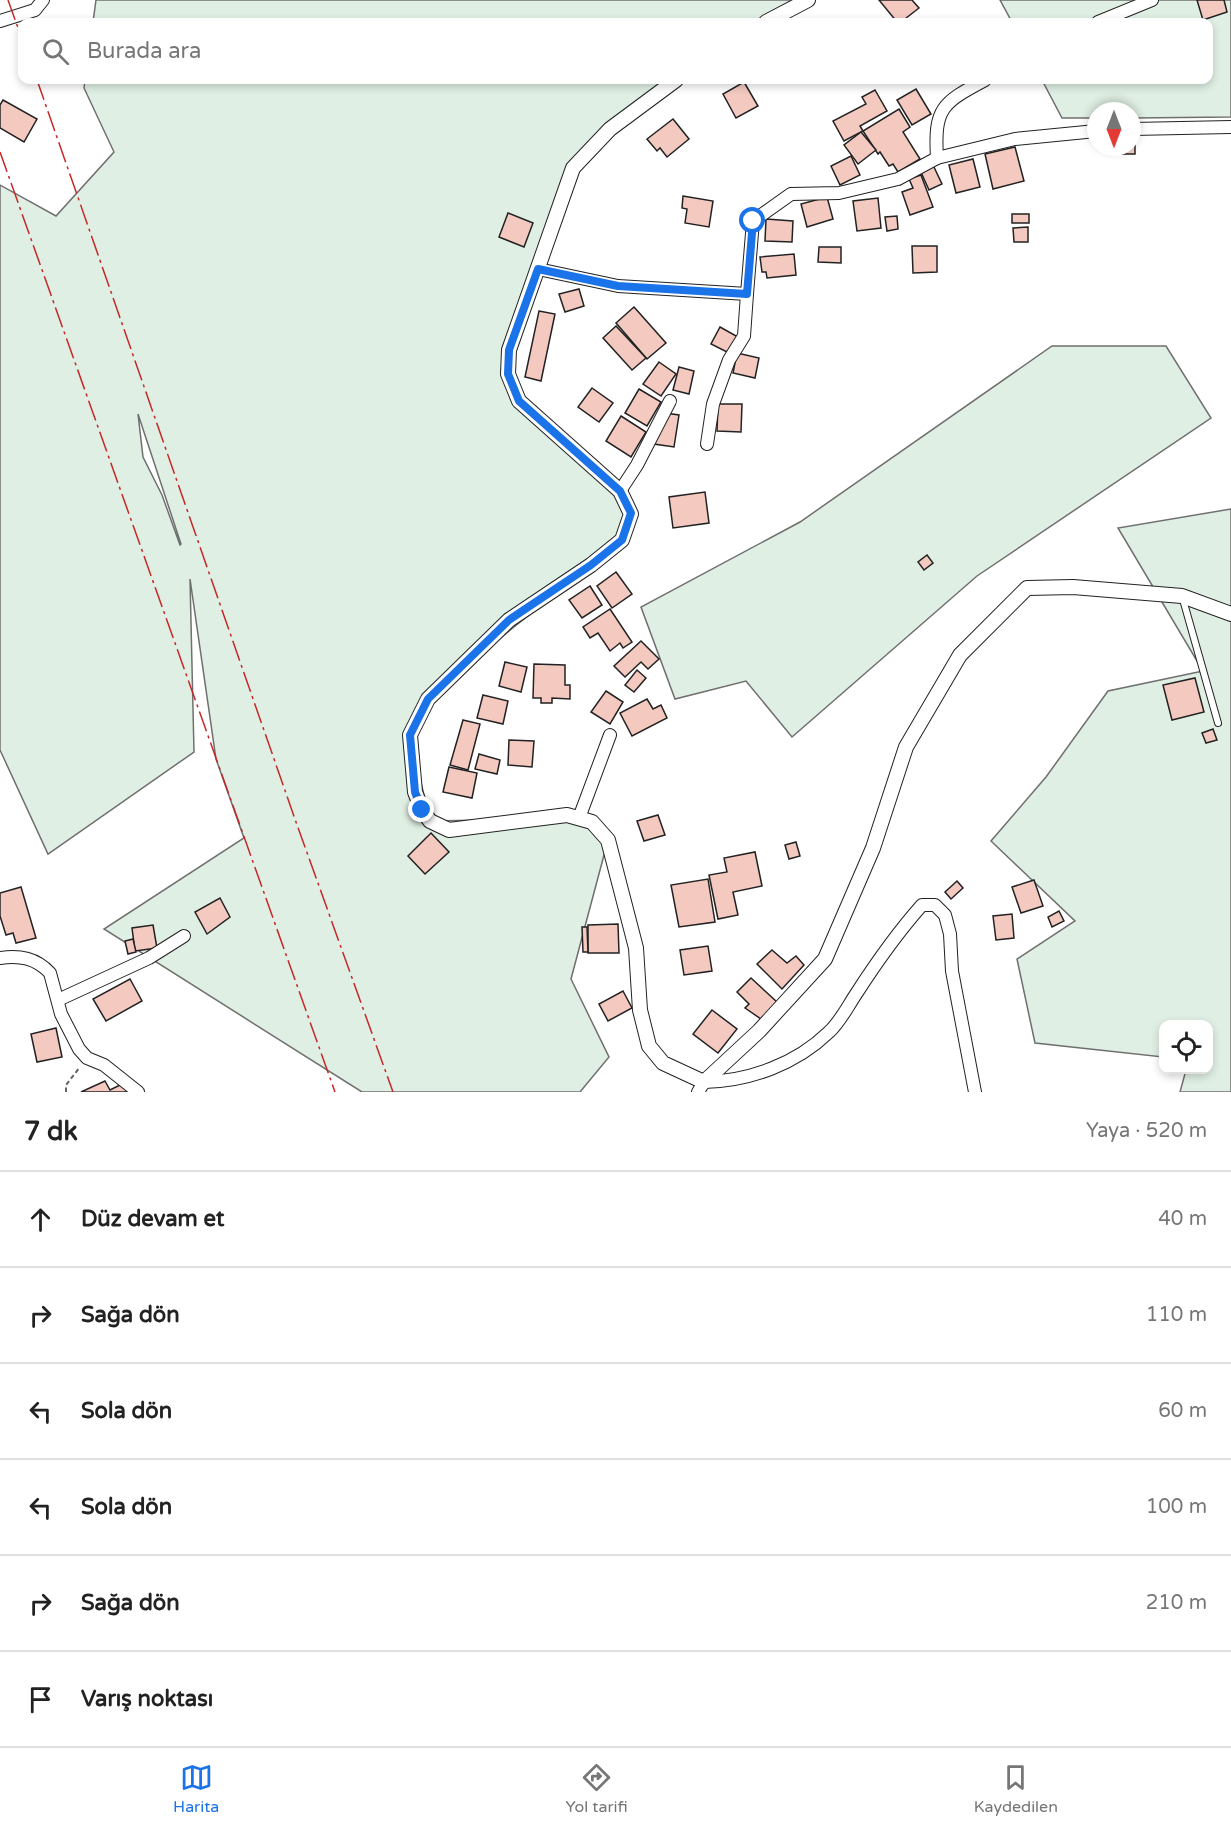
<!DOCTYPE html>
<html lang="tr">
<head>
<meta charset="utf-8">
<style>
	body { margin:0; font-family:"Varela Round",sans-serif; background:#f2f2f2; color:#222 }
	.controls { position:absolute; right:18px; bottom:18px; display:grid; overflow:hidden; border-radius:12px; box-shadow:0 3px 9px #0003 }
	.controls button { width:54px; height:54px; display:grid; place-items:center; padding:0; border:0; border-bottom:2px solid #e0e0e0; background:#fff; color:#222; font:30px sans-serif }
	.compass { position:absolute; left:1087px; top:102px; width:54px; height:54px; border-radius:50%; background:#fff; box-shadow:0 3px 9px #0003; rotate:180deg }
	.stop { position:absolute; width:18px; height:18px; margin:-14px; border:4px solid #1a73e8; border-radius:50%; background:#fff }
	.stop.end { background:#1a73e8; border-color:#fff; box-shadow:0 2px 6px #0008 }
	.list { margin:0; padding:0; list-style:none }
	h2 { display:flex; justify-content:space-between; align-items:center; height:78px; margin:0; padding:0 24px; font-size:26px }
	h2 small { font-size:20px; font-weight:400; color:#767676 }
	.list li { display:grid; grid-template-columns:39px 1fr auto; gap:18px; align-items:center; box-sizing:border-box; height:96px; padding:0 24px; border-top:2px solid #e0e0e0 }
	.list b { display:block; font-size:22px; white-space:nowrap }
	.list em { font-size:20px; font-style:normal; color:#767676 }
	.icon { flex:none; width:33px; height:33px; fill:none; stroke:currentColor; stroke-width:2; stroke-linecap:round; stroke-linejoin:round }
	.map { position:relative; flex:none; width:1231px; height:1092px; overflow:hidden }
	.search { position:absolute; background:#fff; box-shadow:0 3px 9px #0003; left:18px; right:18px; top:18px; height:66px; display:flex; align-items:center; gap:15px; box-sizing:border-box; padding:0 21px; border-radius:12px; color:#767676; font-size:22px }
	.sheet { height:654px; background:#fff }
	nav { display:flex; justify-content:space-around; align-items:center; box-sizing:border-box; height:84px; border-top:2px solid #e0e0e0; background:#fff; font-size:16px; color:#767676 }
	nav a { display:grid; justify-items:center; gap:3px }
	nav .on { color:#1a73e8 }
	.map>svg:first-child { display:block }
</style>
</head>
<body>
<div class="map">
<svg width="1231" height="1092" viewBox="0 0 1231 1092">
	<rect width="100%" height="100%" fill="#fff"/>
	<g fill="#e0efe3" stroke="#6f6f6f" stroke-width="1.5" fill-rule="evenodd">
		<polygon points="96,0 815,0 777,22 93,22"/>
		<polygon points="1000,0 1231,0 1231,117 1132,118 1132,111 1096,111 1096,118 1062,118 1042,80 1208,80 1208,22 1012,22"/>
		<path d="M85,80H679L573,168L509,350L519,401L620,491L626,529L591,565L447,681L410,735L430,821L579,818L608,840L571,979L609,1057L580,1092H362L104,929L244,838L216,759L190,579L194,752L48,854L0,750V185L56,216L114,152L84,88ZM138,414L181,544L180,545L162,495L143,457Z"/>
		<polygon points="1052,346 1166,346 1211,418 977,576 792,737 746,681 675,699 641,607 800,522"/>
		<polygon points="1231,509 1231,1092 1180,1092 1186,1070 1208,1070 1208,1024 1164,1024 1163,1057 1035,1043 1017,959 1075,921 991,841 1046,777 1108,691 1203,671 1118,528"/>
	</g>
	<g fill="#f3c9c0" stroke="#222" stroke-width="1.5">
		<polygon points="879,0 912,0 919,8 901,22 897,22"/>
		<polygon points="1197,0 1224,0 1227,12 1203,20"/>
		<polygon points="744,82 758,106 736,118 723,94"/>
		<polygon points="916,89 931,114 912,125 897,100"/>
		<polygon points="875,90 887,111 860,126 863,131 844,141 833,121 866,104 862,97"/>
		<polygon points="3,100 37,119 24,142 0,128 0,105"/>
		<polygon points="899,109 910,127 903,132 920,159 898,172 893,164 889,166 880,152 878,154 863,131"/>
		<polygon points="673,119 689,139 667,157 660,148 657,151 647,139"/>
		<polygon points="861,132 876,150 858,164 844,145"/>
		<polygon points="1132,132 1135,132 1135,154 1116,154 1115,147 1132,147"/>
		<polygon points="1015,147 1024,181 993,189 985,154"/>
		<polygon points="851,156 860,175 840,185 831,166"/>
		<polygon points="973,159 980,187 956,193 949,165"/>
		<polygon points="933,165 942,184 929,190 920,170"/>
		<polygon points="921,175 933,207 910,215 902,192 913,188 909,179"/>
		<polygon points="683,196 713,201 709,227 685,223 687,209 682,208"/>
		<polygon points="827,197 833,219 807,227 801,204"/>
		<polygon points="878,198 881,228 857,231 853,201"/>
		<polygon points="508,213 533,223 524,247 499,237"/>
		<rect x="1012" y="214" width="17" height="9"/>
		<polygon points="897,216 898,229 887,231 885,217"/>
		<polygon points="766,219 793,221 792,242 765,241"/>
		<polygon points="1028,227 1028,242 1014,242 1013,228"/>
		<polygon points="912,246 937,246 937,272 913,273"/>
		<polygon points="819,247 841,247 841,263 818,262"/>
		<polygon points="794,254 796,275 767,278 766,272 762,272 760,257"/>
		<polygon points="579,289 584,306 565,312 559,294"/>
		<polygon points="634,307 666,343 647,359 616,323"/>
		<polygon points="539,311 555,314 541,381 525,377"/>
		<polygon points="616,326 646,358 632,370 603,338"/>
		<polygon points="720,327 738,337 729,353 711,344"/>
		<polygon points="737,353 759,358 755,378 733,373"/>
		<polygon points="659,362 676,374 661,396 643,384"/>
		<polygon points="679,367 694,371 689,394 673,390"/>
		<polygon points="592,388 613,403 599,422 578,407"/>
		<polygon points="639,389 661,402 647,426 625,413"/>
		<polygon points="718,404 742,404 741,432 717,431"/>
		<polygon points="658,412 679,415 674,447 654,444"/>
		<polygon points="621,416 646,432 631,457 606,441"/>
		<polygon points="705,492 709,523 673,528 669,497"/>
		<polygon points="927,555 933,563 924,570 918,562"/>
		<polygon points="616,572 632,594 612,608 597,586"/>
		<polygon points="590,586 602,605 582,618 569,600"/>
		<polygon points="610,609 632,642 623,648 620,643 610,651 598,633 590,638 583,627"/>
		<polygon points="641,641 659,659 648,669 641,662 625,677 614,666"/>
		<polygon points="505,662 527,667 521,692 499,686"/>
		<polygon points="534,664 565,665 565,685 570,685 570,699 552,698 552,703 541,703 541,698 533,698"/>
		<polygon points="637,670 646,678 634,692 625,685"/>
		<polygon points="1195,678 1204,712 1172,720 1163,685"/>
		<polygon points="606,691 623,702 610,724 591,712"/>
		<polygon points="483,695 508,701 503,724 477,718"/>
		<polygon points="647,699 653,709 661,705 667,718 632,736 620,713"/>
		<polygon points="463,720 480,724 468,770 450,765"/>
		<polygon points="1213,729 1217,740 1206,743 1202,733"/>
		<polygon points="509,740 534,741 532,767 508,765"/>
		<polygon points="479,754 500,760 497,774 475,769"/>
		<polygon points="449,767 477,773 472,798 443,792"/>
		<polygon points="658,815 665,835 644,841 637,821"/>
		<polygon points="431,833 449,852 425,874 408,856"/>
		<polygon points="796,842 800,856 789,859 785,845"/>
		<polygon points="755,852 762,886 733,892 738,915 718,919 709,875 727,872 724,858"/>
		<polygon points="708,879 715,922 679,927 671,885"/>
		<polygon points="1034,880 1043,906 1021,913 1012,887"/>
		<polygon points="957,881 963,888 951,899 945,892"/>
		<polygon points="21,887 36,938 16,943 13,933 6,935 0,916 0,893"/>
		<polygon points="220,898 230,917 207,934 195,912"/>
		<polygon points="1059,911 1064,921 1052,927 1048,917"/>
		<polygon points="1012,914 1014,938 996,940 993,916"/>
		<polygon points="618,924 619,953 588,953 588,925"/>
		<polygon points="153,925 157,948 135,951 132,928"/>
		<polygon points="582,927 587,927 588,952 583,952"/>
		<polygon points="133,939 136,952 128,954 125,941"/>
		<polygon points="708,946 712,971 684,975 680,950"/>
		<polygon points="772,950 787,963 796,956 804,965 782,989 757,964"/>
		<polygon points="751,978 777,1002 761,1019 745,1008 749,1004 737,992"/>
		<polygon points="130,979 142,1001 106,1021 93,999"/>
		<polygon points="623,991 632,1008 608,1021 599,1004"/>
		<polygon points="712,1010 737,1029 718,1053 693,1034"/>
		<polygon points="56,1028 62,1057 37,1062 31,1034"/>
		<polygon points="105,1081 110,1090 124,1083 129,1092 81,1092"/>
	</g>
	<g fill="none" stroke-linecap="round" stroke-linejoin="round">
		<g stroke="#222" stroke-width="8">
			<polyline id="service" points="1182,596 1218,723"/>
		</g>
		<g stroke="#222" stroke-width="14">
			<g id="minor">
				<polyline points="0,21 35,10 43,0"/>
				<polyline points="1098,22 1152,0"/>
				<polyline points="1132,129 1231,127"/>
				<path d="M937,158C934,108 942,103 985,80"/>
				<polyline points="538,269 618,286 747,294 753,221 791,194 839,193 898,179 937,158 1015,139 1096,131"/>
				<polyline points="707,444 713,404 729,360 744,336 747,294"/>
				<polyline points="620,491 637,465 670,401"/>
				<polyline points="579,818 610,735"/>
				<path d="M0,958C20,955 36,958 50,973L61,1014L79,1049L87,1058L104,1065L138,1092"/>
				<polyline points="58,1000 149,958 184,936"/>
				<path d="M698,1092L704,1082C750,1081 796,1064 829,1032C840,1022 848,1006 856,994C876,963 897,933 922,905H935L945,915L950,934L952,971L975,1092"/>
			</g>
		</g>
		<g stroke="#222" stroke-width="16">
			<g id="tertiary">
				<polyline points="766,22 808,0"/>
				<polyline points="676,80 610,129 573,168 509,350 508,374 519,401 620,491 631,514 622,540 591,565 509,620 428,699 410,735 415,792 422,810 430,821 449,830 567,815 592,822 608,840 636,948 640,1010 649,1046 663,1063 704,1082 759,1031 825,959 873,848 906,747 960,655 1027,588 1073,587 1182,596 1231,614"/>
			</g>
		</g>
		<polyline stroke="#646464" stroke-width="2" stroke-dasharray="4.5 3" stroke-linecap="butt" points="66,1092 66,1085 80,1067"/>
		<use href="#service" stroke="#fff" stroke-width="6"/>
		<use href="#minor" stroke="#fff" stroke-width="12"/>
		<use href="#tertiary" stroke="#fff" stroke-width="14"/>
		<g stroke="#c62828" stroke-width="1.5" stroke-dasharray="21 4.5 3 4.5" stroke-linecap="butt">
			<polyline points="8,0 22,39"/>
			<polyline points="37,80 296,822 393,1092"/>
			<polyline points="0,152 335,1092"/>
		</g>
	</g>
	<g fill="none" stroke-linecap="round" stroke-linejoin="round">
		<polyline stroke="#1a73e8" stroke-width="8" points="422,810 415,792 410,735 428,699 509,620 591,565 622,540 631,513 620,491 519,401 508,374 509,350 538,269 618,286 747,294 753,221"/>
	</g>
</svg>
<div class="controls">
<button><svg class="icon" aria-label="locate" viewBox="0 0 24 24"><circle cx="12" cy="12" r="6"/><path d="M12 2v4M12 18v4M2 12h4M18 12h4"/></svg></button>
</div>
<svg class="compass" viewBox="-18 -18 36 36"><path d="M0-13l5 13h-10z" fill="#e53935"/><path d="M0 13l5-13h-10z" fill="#767676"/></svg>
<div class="stop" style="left:753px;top:221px"></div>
<div class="stop end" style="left:422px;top:810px"></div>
<div class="search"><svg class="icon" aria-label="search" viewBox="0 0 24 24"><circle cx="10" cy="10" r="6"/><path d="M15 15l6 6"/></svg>Burada ara</div>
</div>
<section class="sheet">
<h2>7 dk<small>Yaya · 520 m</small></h2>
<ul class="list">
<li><svg class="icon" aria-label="ahead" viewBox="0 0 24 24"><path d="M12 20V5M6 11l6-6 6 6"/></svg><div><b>Düz devam et</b></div><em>40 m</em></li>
<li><svg class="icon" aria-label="right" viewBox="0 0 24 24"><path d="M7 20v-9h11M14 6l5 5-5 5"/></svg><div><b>Sağa dön</b></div><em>110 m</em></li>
<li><svg class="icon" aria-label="left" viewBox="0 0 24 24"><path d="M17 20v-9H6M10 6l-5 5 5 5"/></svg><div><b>Sola dön</b></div><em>60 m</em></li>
<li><svg class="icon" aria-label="left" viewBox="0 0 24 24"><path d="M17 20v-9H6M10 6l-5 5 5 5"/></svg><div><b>Sola dön</b></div><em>100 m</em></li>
<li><svg class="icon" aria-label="right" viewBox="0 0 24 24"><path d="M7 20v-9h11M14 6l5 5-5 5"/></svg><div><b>Sağa dön</b></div><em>210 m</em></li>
<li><svg class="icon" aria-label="arrive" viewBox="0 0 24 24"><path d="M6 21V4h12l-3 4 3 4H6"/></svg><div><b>Varış noktası</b></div></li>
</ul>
</section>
<nav>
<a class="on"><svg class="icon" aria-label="map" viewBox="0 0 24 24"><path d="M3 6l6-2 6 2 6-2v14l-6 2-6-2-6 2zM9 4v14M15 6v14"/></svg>Harita</a>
<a><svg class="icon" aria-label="directions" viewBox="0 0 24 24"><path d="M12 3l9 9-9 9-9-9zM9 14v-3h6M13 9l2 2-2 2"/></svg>Yol tarifi</a>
<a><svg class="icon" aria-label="saved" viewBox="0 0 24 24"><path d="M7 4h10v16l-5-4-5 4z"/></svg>Kaydedilen</a>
</nav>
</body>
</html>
